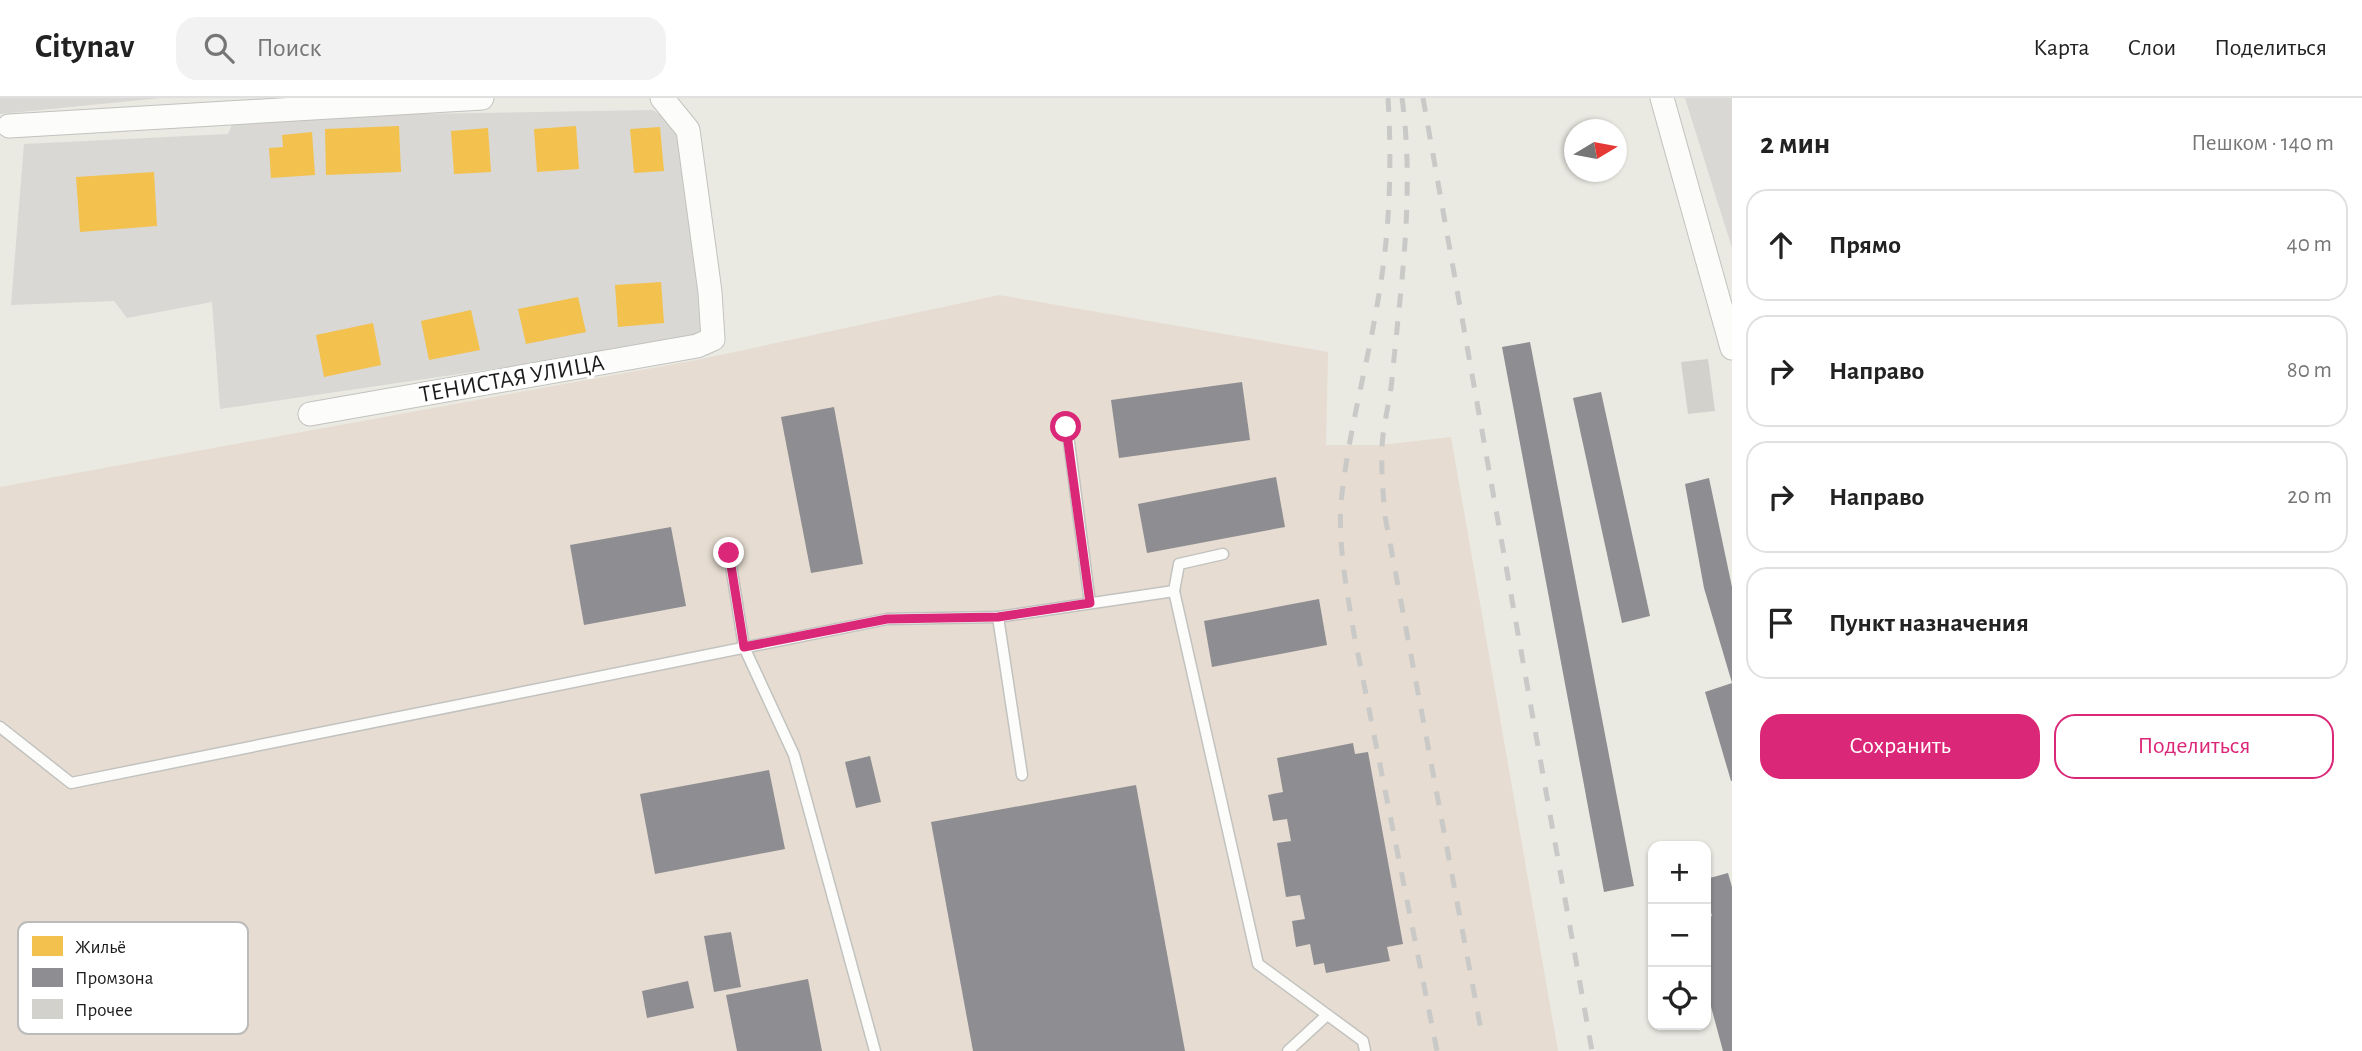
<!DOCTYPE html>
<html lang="ru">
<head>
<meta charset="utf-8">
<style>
	body { margin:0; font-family:"Alegreya Sans",sans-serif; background:#f2f2f2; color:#222 }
	.controls { position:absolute; right:21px; bottom:21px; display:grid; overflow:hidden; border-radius:14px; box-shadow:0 2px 5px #0004 }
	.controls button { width:63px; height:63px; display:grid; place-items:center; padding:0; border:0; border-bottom:2px solid #e0e0e0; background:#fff; color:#222; font:35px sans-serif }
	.compass { position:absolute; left:1564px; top:21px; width:63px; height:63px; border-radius:50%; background:#fff; box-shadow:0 2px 5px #0004; rotate:80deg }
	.stop { position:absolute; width:21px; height:21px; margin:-16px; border:5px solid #db2777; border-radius:50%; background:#fff }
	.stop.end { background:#db2777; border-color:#fff; box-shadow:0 2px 7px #0008 }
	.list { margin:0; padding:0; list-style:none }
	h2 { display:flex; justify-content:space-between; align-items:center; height:91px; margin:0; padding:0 28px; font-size:30px }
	h2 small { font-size:23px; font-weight:400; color:#767676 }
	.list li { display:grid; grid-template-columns:46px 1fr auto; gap:21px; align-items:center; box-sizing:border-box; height:112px; margin:0 14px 14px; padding:0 14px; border:2px solid #e0e0e0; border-radius:21px }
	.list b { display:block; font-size:26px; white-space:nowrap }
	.list em { font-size:23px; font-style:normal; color:#767676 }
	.actions { display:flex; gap:14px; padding:21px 28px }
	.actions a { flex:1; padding:16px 0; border:2px solid #db2777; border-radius:21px; text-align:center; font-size:24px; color:#db2777 }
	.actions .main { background:#db2777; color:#fff }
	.icon { flex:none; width:38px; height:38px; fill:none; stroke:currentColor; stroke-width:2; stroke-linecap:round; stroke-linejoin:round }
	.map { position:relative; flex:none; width:1732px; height:953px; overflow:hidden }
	header { display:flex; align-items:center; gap:42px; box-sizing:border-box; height:98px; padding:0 35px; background:#fff; border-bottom:2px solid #e0e0e0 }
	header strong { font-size:33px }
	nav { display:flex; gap:38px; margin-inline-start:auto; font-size:24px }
	.search { width:490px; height:63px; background:#f2f2f2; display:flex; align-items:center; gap:18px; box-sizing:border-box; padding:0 24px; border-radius:21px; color:#767676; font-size:26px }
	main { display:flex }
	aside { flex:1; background:#fff }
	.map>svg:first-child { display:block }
</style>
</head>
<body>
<header>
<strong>Citynav</strong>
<div class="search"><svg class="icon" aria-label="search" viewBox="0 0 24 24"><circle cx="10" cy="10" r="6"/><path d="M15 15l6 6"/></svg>Поиск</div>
<nav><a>Карта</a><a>Слои</a><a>Поделиться</a></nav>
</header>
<main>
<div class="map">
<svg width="1732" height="953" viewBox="0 0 1732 953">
	<rect width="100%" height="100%" fill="#eae9e2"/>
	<g fill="#d9d8d4">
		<polygon points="0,0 161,0 0,16"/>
		<polygon points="1685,0 1732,0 1732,150"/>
		<polygon points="653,12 675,28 702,193 701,234 685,243 220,311 212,204 127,220 114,203 11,207 24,46 228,36 235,19"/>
	</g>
	<polygon fill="#e6dcd1" points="999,197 1328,254 1326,347 1382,347 1451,339 1558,953 0,953 0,389 702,261"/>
	<g fill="#f2c14e">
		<polygon points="399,28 401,74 326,77 325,31"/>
		<polygon points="576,28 579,71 537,74 534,31"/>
		<polygon points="660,29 664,73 634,75 630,31"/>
		<polygon points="488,30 491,74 454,76 451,33"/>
		<polygon points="312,34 315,77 271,80 269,50 283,49 282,37"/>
		<polygon points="154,74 157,128 80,134 76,79"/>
		<polygon points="661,184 664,225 618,229 615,187"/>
		<polygon points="578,199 586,234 526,246 518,211"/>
		<polygon points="471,212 480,252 429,262 421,223"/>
		<polygon points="373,225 381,267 324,279 316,237"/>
	</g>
	<g fill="#8d8d92">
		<polygon points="1530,244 1634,788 1604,794 1502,249"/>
		<polygon points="1242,284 1250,342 1119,360 1111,302"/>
		<polygon points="1601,294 1650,518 1622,525 1573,300"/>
		<polygon points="834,309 863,466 811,475 781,319"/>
		<polygon points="1276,379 1285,429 1147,455 1138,406"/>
		<polygon points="1709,380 1732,489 1732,683 1731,683 1705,594 1732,585 1704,490 1685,386"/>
		<polygon points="671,429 686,508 584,527 570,447"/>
		<polygon points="1319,501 1327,547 1212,569 1204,523"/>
		<polygon points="1353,645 1355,656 1368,654 1403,846 1387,849 1390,863 1326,875 1324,865 1314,867 1310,846 1296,849 1292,823 1305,821 1300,797 1286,799 1277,745 1291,743 1287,721 1273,723 1268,697 1283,694 1277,660"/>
		<polygon points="870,658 881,704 856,710 845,664"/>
		<polygon points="769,672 785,751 655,776 640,696"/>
		<polygon points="1136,687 1185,953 973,953 931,724"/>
		<polygon points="1728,775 1732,789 1732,953 1723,953 1706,890 1706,820 1712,818 1706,796 1706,781"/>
		<polygon points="731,834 741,889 714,894 704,838"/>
		<polygon points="808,881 822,953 737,953 726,897"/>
		<polygon points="688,883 694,910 647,920 642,893"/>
	</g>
	<polygon fill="#d3d1cb" points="1708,261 1715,313 1688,316 1681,264"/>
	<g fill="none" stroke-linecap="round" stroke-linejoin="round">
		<g stroke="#c2c2bf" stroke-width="13">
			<g id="lane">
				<polyline points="1067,329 1090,505"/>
				<polyline points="729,455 744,549 794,657 875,953"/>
				<polyline points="1223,456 1179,466 1174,493 1258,866 1363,943 1365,953"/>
				<polyline points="0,629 71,685 887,521 998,519"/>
				<polyline points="1022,677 998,519 1174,493"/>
				<polyline points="1288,953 1327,917"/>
			</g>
		</g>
		<g stroke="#c2c2bf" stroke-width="25">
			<g id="street">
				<polyline points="1662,0 1732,250"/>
				<polyline points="9,28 482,0"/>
				<polyline points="310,316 697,248 713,241 710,194 688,32 662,0"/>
			</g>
		</g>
		<use href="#lane" stroke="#fcfcfb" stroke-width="10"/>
		<use href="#street" stroke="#fcfcfb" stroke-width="23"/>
		<g stroke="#c9c9c8" stroke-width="5" stroke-dasharray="14 14" stroke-linecap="butt">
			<path d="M1388,0C1392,64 1390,132 1379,196C1368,266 1348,334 1341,405C1338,448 1347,493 1354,536L1437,953"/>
			<path d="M1402,0C1415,96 1401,185 1392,281C1390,304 1383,326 1382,349C1381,372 1383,395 1385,418L1481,932"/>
			<polyline points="1423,0 1592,953"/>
		</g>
	</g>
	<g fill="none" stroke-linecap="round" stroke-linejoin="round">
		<polyline stroke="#db2777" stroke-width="9" points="729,455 744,549 887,521 998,519 1090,505 1066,329"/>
	</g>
	<g text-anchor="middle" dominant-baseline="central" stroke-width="7" stroke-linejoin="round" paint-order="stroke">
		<g font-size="24" fill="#1b1b1b" stroke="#fff">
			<text transform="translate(512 281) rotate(-10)">ТЕНИСТАЯ УЛИЦА</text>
		</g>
	</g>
	<rect x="18" y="824" width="230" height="112" rx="10" fill="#fff" stroke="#bbb" stroke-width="2"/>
	<rect x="32" y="838" width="31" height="20" fill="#f2c14e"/>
	<rect x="32" y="870" width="31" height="19" fill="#8d8d92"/>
	<rect x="32" y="901" width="31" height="20" fill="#d3d1cb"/>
	<g font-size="19" fill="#1b1b1b">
		<text x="75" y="855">Жильё</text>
		<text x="75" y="886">Промзона</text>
		<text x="75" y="918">Прочее</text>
	</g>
</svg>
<div class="controls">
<button>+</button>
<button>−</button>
<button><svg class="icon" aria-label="locate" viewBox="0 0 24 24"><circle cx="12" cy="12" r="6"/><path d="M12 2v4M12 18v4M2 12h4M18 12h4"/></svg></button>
</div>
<svg class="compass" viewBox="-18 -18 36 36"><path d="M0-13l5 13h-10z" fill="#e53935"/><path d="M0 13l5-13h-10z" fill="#767676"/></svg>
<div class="stop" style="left:1066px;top:329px"></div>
<div class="stop end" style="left:729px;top:455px"></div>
</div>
<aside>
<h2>2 мин<small>Пешком · 140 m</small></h2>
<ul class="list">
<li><svg class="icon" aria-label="ahead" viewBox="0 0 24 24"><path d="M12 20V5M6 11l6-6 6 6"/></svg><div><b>Прямо</b></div><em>40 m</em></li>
<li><svg class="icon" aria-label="right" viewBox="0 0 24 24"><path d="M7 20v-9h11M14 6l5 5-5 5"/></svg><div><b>Направо</b></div><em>80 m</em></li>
<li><svg class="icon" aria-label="right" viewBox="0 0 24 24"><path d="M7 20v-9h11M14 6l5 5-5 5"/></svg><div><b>Направо</b></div><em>20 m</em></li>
<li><svg class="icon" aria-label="arrive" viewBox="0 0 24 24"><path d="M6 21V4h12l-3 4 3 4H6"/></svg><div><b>Пункт назначения</b></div></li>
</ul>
<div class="actions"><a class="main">Сохранить</a><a>Поделиться</a></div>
</aside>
</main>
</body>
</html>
